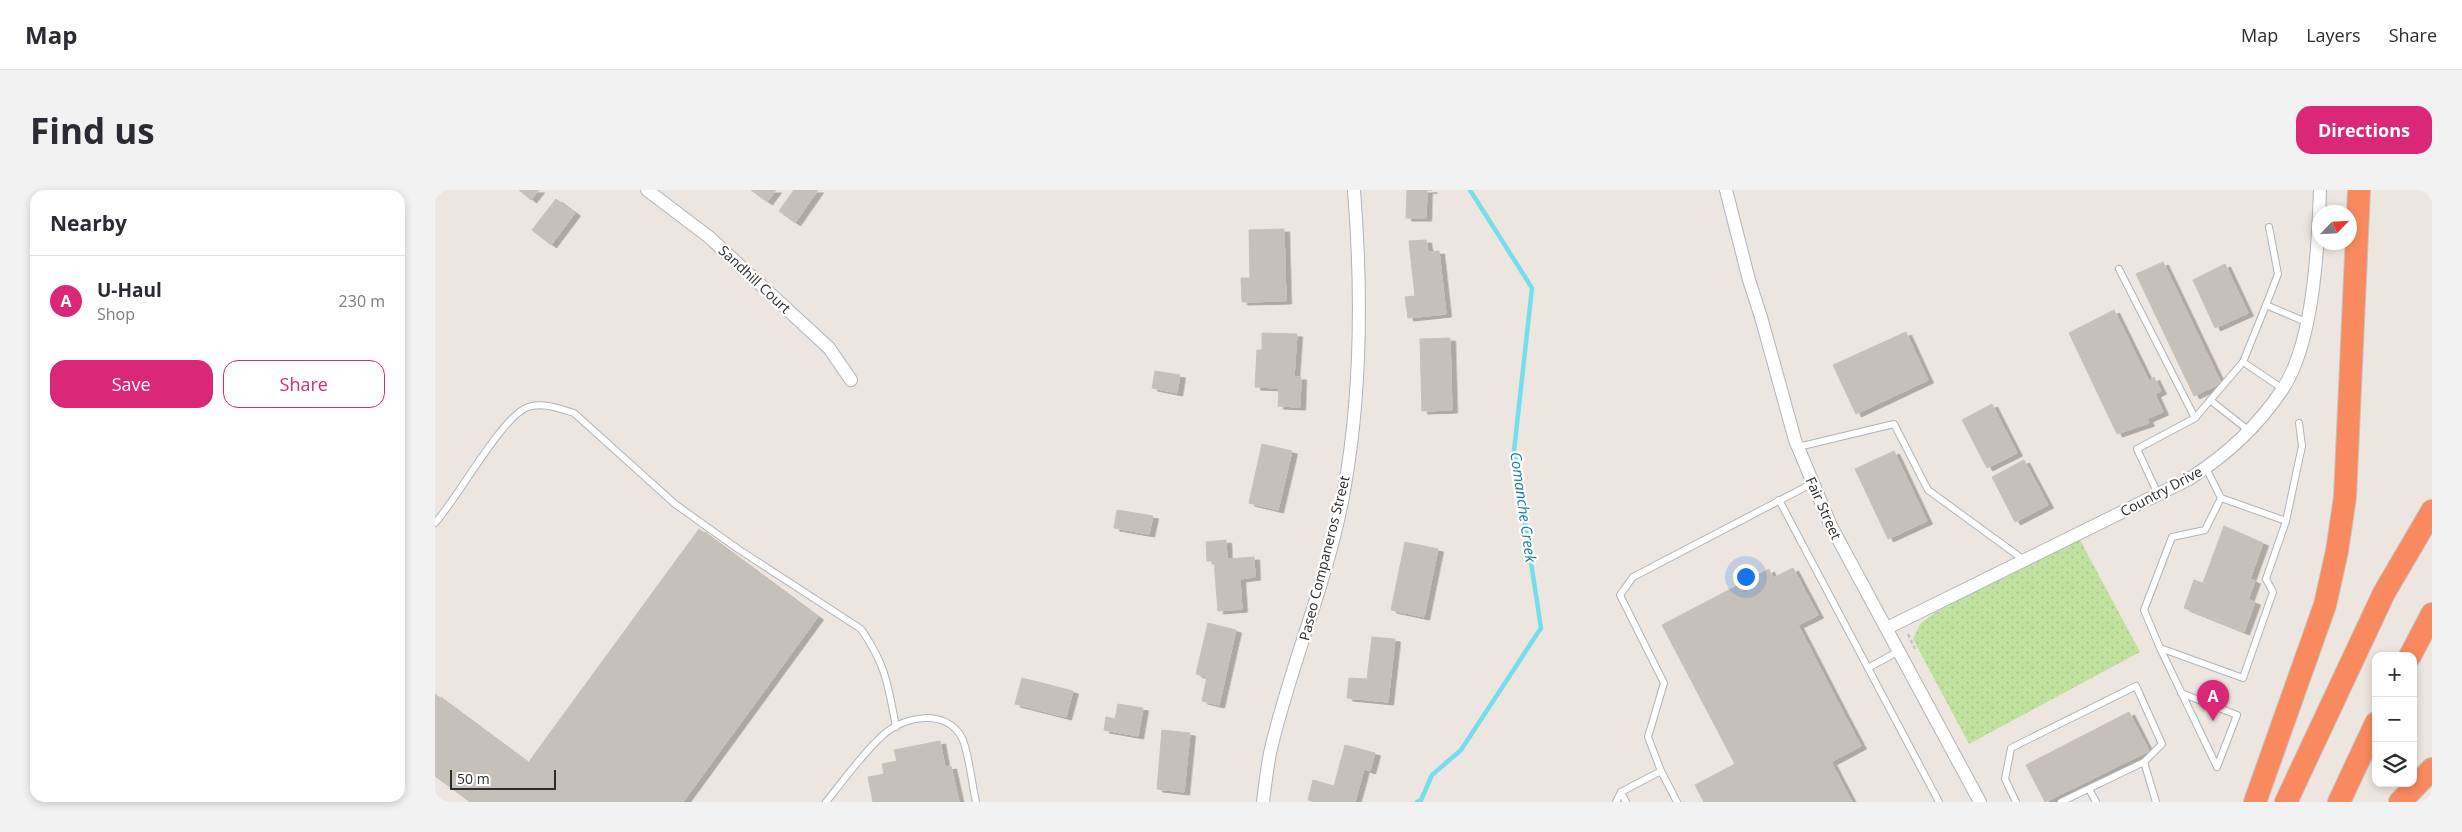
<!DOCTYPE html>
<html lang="en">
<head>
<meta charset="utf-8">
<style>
	body { margin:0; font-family:"Open Sans",sans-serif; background:#f2f2f3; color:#2b2b33 }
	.controls { position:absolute; right:15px; bottom:15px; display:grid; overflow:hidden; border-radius:10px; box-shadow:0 2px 8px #0003 }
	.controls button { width:45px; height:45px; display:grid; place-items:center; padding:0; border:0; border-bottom:1px solid #e1e1e2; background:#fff; color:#2b2b33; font:25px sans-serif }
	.compass { position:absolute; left:1877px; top:15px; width:45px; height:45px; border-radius:50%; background:#fff; box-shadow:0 2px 8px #0003; rotate:65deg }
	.scale { position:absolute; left:15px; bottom:12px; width:106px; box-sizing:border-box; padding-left:5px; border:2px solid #2c2c2c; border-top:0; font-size:14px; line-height:18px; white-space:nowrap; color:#2c2c2c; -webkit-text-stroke:4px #fff; paint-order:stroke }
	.you { position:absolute; left:1310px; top:386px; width:18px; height:18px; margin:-12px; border:4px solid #fff; border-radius:50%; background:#1a73e8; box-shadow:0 0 0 8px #1a73e833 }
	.badge { display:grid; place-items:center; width:32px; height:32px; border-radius:50%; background:#db2777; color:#fff; font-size:16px; font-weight:700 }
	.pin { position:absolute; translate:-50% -41px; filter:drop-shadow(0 1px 2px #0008) }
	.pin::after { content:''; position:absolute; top:26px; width:18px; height:15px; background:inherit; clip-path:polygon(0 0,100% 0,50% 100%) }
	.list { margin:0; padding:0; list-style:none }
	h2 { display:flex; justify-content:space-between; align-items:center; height:65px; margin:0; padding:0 20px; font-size:21px }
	h2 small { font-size:16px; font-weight:400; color:#7c7c81 }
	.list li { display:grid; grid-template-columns:32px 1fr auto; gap:15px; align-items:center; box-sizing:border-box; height:90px; padding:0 20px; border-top:1px solid #e1e1e2 }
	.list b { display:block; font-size:19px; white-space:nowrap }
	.list p { margin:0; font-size:16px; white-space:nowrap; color:#7c7c81 }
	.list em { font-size:16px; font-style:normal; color:#7c7c81 }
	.actions { display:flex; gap:10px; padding:15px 20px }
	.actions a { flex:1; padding:11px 0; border:1px solid #db2777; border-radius:15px; text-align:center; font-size:18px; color:#db2777 }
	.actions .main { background:#db2777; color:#fff }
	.icon { flex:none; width:28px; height:28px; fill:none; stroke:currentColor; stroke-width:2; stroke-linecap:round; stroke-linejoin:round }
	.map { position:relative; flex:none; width:1997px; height:612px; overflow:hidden; border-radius:15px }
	header { display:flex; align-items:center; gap:30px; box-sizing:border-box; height:70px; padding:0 25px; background:#fff; border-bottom:1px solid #e1e1e2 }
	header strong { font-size:24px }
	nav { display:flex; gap:28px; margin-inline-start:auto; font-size:18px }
	.intro { display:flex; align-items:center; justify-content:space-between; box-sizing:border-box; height:120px; padding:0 30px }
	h1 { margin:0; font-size:35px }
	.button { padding:12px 22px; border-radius:15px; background:#db2777; color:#fff; font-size:18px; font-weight:700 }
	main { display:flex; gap:30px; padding:0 30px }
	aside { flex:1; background:#fff; border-radius:15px; box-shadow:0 2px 8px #0003 }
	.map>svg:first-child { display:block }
</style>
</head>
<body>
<header>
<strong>Map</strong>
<nav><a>Map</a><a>Layers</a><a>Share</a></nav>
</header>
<div class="intro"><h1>Find us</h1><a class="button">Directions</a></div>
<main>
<aside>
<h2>Nearby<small></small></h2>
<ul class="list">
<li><span class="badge">A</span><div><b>U-Haul</b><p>Shop</p></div><em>230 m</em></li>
</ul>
<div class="actions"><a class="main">Save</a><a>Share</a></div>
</aside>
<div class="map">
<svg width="1997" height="612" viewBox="0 0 1997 612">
	<defs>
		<pattern id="green-dots" width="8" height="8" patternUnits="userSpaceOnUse" patternTransform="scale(1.25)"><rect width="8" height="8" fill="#c0e29e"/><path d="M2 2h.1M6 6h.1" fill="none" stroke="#a5c288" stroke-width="1.8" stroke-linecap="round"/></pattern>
		<filter id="shadow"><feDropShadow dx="5.5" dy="3" stdDeviation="0" flood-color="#0004"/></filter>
	</defs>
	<rect width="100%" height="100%" fill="#ede5df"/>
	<polygon fill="url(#green-dots)" points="1644,348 1705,462 1534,554 1478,449 1485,434 1501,422"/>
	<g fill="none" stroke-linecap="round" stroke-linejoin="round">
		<polyline stroke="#76deeb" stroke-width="4.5" points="982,612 986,610 997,585 1026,560 1106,438 1079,261 1097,98 1035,0"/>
	</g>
	<g fill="#c6c0ba" stroke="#c9c0b8" filter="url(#shadow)">
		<polygon points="84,0 104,0 96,10"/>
		<polygon points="316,0 341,0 332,12"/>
		<polygon points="359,0 383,0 360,33 344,21"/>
		<polygon points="972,0 997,0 992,0 991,28 971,28"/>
		<polygon points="121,9 140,23 116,55 97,40"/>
		<polygon points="849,39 851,111 807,112 806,88 815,88 814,40"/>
		<polygon points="991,50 993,62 1004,61 1011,124 973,128 970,107 980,106 974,51"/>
		<polygon points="1728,72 1786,193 1759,206 1701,84"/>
		<polygon points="1790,74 1813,123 1780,138 1758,90"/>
		<polygon points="1679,120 1714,191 1719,187 1726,201 1720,204 1728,222 1712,229 1714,233 1682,244 1634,143"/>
		<polygon points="1471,142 1493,190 1421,224 1398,175"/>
		<polygon points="827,143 862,144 859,187 866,187 865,217 843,216 844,198 820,197 822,160 827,160"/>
		<polygon points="1015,148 1017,220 987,221 985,149"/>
		<polygon points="720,181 745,185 742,203 717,198"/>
		<polygon points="1557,214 1582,263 1552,278 1527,230"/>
		<polygon points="827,254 857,261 843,320 814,313"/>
		<polygon points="1459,261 1492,331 1453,349 1420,279"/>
		<polygon points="1589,270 1613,315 1580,332 1557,287"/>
		<polygon points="682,320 718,326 714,344 679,338"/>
		<polygon points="1789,336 1828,353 1815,389 1820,391 1813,410 1768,393"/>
		<polygon points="264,339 383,427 248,612 35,612 0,586 0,504 93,573"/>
		<polygon points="791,350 792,369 819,367 820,387 805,389 807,419 783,421 779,371 772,371 771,352"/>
		<polygon points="970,352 1003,359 989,427 956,420"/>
		<polygon points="1358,378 1383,425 1363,435 1409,524 1381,538 1378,533 1300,574 1227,435 1334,379 1338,388"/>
		<polygon points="1759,390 1820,412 1809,442 1749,418"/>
		<polygon points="773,433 801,440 784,515 767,511 772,487 761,484"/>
		<polygon points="937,447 960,449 953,512 912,508 914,488 932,489"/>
		<polygon points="587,488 638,501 631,527 580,514"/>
		<polygon points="683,514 708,518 703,546 669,540 671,527 680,529"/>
		<polygon points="1694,522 1714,561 1610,612 1591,575"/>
		<polygon points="1409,524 1426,556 1396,572 1417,612 1269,612 1260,595 1378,533 1381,538"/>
		<polygon points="727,540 755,543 749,602 722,599"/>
		<polygon points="505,551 510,577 516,576 524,612 438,612 433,587 449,584 447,574 462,571 459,560"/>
		<polygon points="910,555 940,563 935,581 929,579 920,612 881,612 873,610 878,590 899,596"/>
	</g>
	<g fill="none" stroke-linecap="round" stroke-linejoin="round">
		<g stroke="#afb4bc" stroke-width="8">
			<g id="service">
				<polyline points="1684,79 1760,228 1702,259 1723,304"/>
				<polyline points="1831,115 1871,132"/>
				<polyline points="1808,172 1848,199"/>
				<polyline points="1775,210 1813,240"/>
				<polyline points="1760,228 1808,172 1831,115 1843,84 1834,37"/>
				<polyline points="1363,257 1459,234 1493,300 1589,370"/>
				<polyline points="1771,278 1786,308 1851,331 1831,389 1838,402 1808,488 1725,458 1709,420 1737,347 1770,340 1786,308"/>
				<polyline points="1344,310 1504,612"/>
				<polyline points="1851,331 1867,256 1864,233"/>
				<path d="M0,333C23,308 67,226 93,217C108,212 126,219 139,223L240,314L303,359L426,439C451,475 453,495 461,537"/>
				<polyline points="1725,458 1782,577 1802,525 1746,503"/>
				<polyline points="1433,478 1464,461"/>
				<polyline points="1226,581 1242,612"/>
				<polyline points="1654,599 1661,612"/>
				<path d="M391,612C409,590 427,564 448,545C470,525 512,519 527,548C534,562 537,596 541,612"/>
				<polyline points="1181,612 1186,602"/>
				<polyline points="1191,612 1186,602 1226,581 1213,547 1229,493 1185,405 1198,387 1378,293"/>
				<polyline points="1581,612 1570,589 1576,558 1701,496 1727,554 1709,572"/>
				<polyline points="1626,612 1709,572 1721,612"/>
			</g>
		</g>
		<g stroke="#afb4bc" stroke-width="14">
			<g id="minor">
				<polyline points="212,0 274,47 394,158 416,190"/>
				<polyline points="1291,0 1314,90 1326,127 1360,250 1396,336 1545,612"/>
				<path d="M1452,438L1754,289C1790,266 1823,236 1847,200C1879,153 1883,56 1885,0"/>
				<path d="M828,612C830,596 832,579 835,563C855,475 893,391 909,301C927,201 927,101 919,0"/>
			</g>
		</g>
		<g stroke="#c4c4c4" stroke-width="24">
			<g id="motorway">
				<polyline points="1975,466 1997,424"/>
				<polyline points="1820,612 1890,415 1902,361 1910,307 1924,0"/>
				<polyline points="1851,612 1949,403 1997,321"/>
				<polyline points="1904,612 1941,533"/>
				<polyline points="1965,612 1997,579"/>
			</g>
		</g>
		<polyline stroke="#c4c4c4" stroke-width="2.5" stroke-dasharray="4 2.5" stroke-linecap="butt" points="1473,444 1480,459"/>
		<use href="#service" stroke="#fff" stroke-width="6"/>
		<use href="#minor" stroke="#fff" stroke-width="12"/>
		<use href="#motorway" stroke="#f9895e" stroke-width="22"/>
	</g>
	<g text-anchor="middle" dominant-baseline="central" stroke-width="4.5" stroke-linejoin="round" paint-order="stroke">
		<g font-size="14" fill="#2c2c2c" stroke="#fff">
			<text transform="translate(320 89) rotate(43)">Sandhill Court</text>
			<text transform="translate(1726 301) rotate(-28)">Country Drive</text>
			<text transform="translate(1389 318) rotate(66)">Fair Street</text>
			<text transform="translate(889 368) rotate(-76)">Paseo Companeros Street</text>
		</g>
		<g font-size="15" font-style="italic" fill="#12819a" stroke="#fff">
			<text transform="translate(1089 317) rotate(82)">Comanche Creek</text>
		</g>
	</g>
</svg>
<div class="controls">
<button>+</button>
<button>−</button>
<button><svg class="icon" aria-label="layers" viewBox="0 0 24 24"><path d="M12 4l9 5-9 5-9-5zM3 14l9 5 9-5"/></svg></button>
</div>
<svg class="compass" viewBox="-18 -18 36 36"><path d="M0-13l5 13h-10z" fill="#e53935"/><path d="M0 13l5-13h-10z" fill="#7c7c81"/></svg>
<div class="scale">50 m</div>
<div class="you"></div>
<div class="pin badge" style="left:1778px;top:531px">A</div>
</div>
</main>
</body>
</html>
